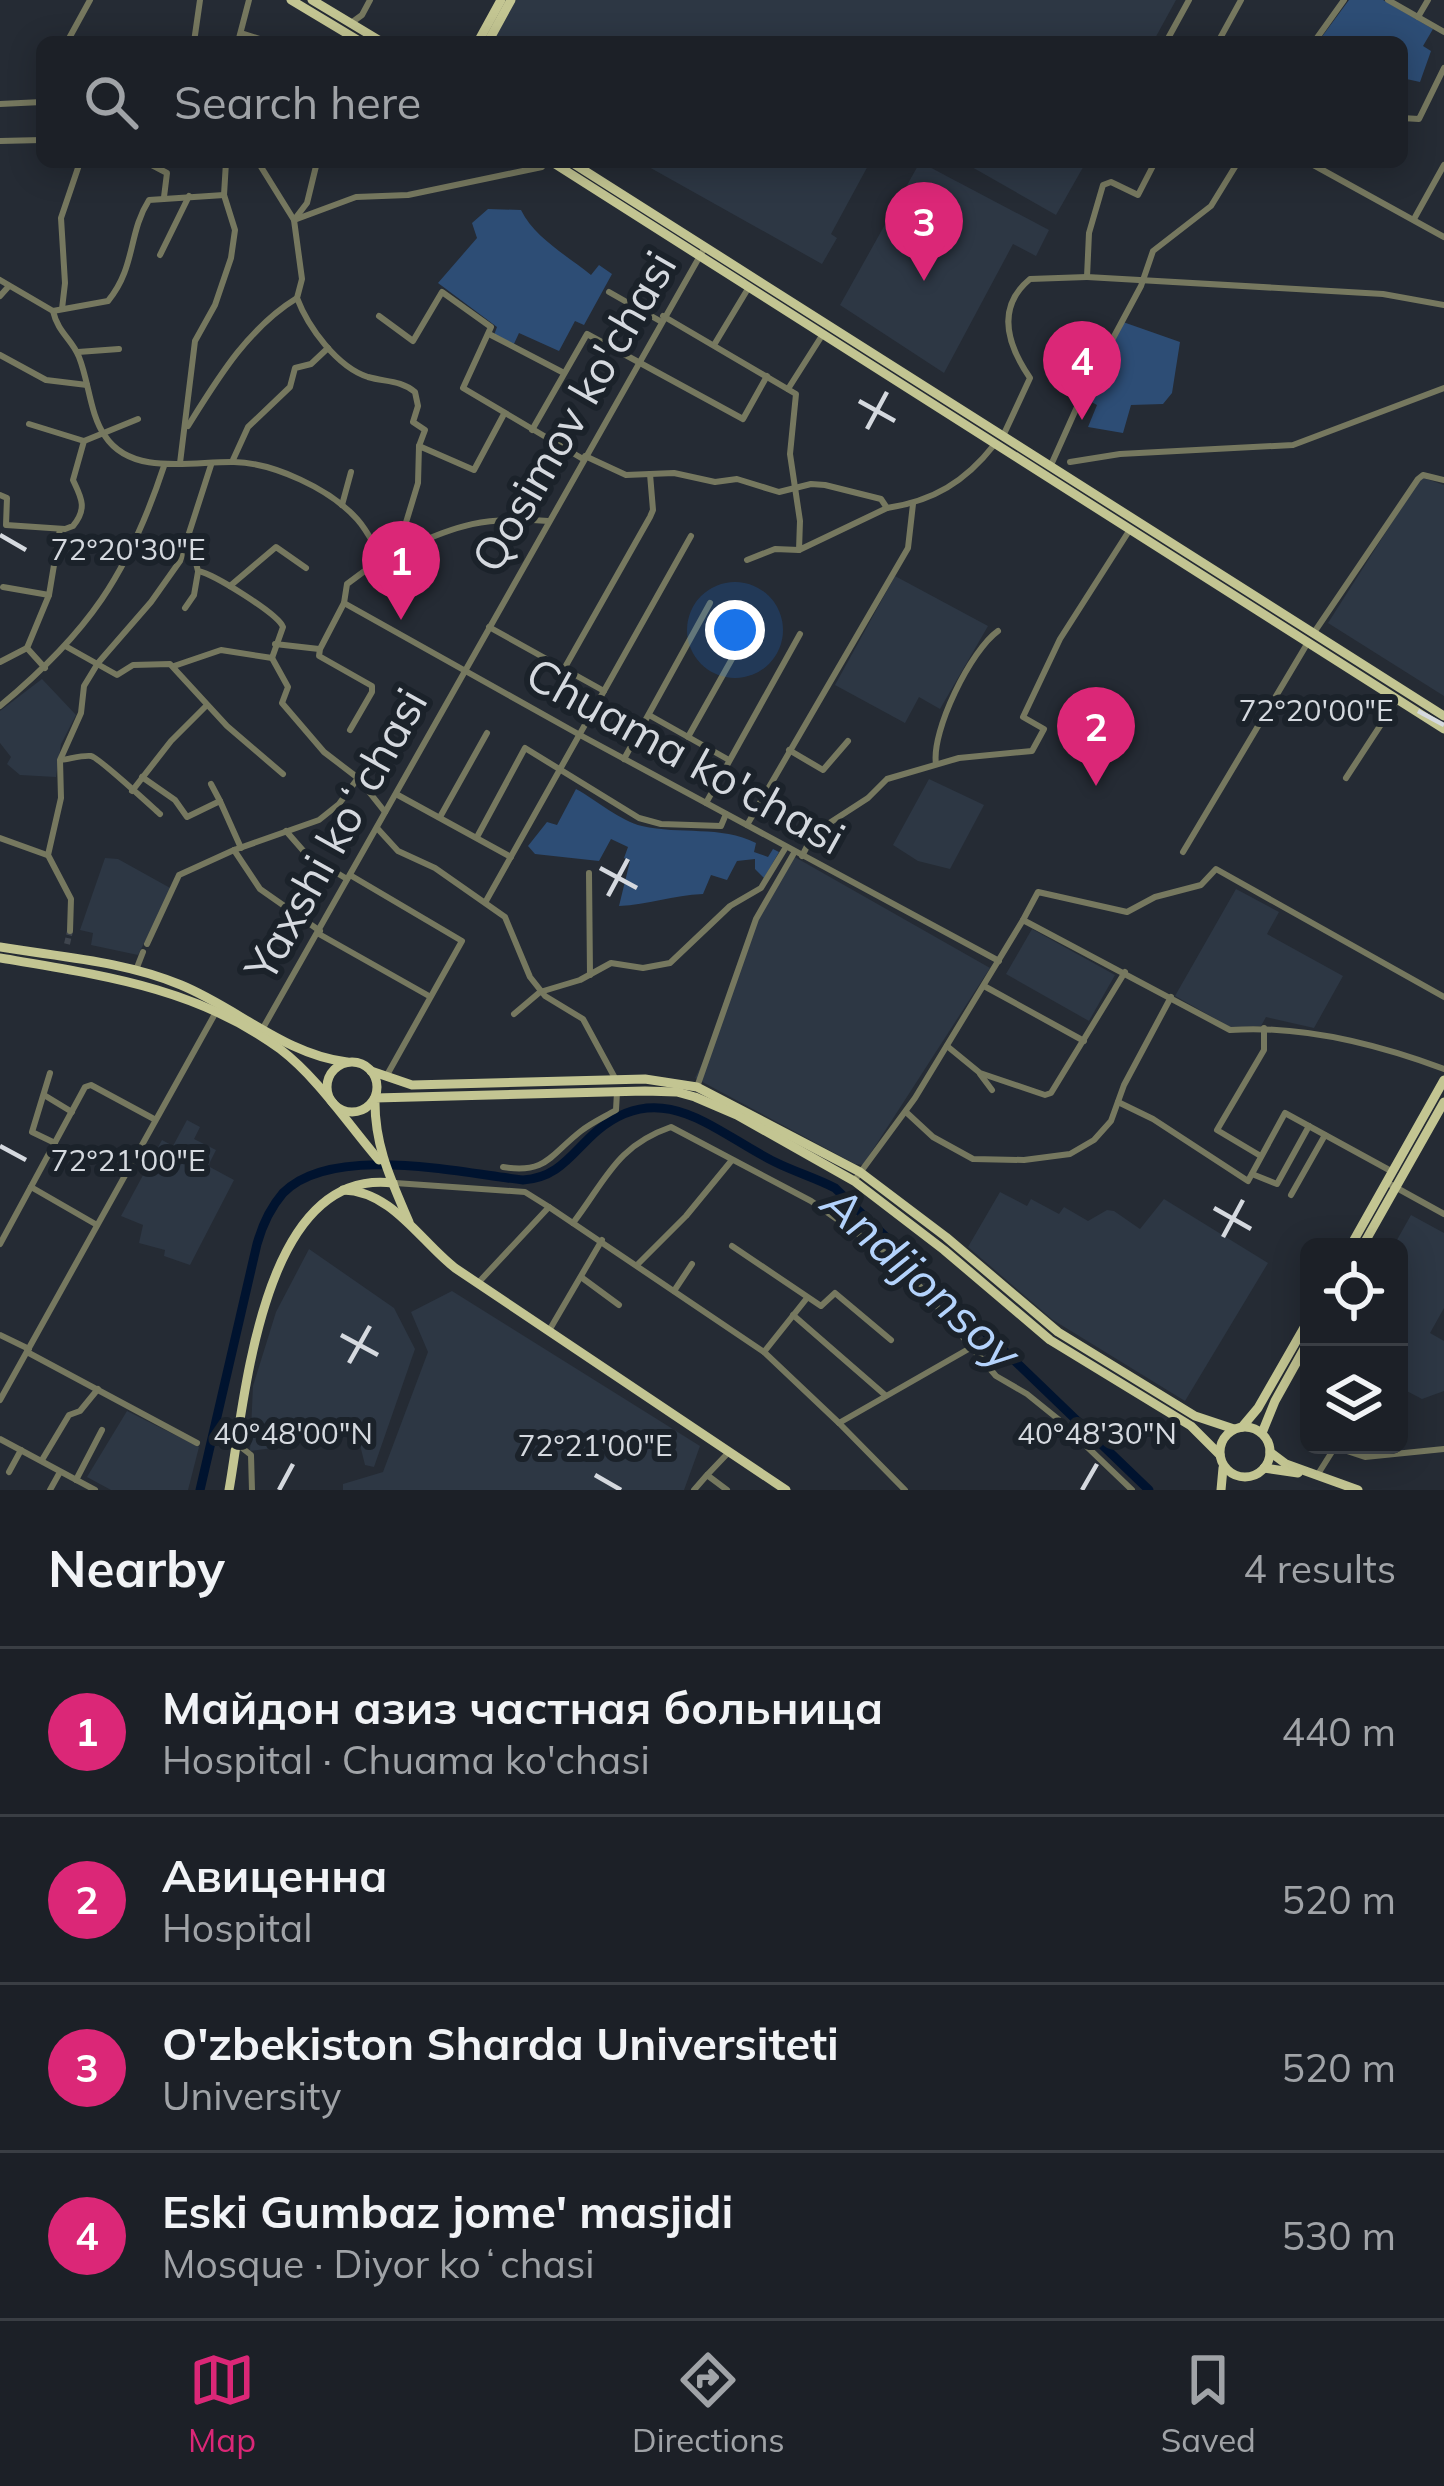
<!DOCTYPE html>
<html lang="en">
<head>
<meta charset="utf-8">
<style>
	body { margin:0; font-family:Mulish,sans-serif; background:#25282f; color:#f1f3f6 }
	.controls { position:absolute; right:36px; bottom:36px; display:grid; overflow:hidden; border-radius:18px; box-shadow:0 6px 30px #0003 }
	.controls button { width:108px; height:108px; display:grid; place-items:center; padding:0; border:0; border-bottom:3px solid #3a3e44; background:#1c2027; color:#f1f3f6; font:60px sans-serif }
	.you { position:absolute; left:735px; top:630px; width:42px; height:42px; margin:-30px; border:9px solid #fff; border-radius:50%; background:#1a73e8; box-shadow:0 0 0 18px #1a73e833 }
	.badge { display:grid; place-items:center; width:78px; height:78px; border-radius:50%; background:#db2777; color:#fff; font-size:39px; font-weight:700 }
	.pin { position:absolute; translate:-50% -99px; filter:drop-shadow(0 3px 6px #0008) }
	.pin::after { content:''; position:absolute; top:63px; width:42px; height:36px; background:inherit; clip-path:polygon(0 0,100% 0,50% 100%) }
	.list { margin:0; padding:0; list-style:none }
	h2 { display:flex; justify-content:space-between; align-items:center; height:156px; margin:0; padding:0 48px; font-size:51px }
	h2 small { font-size:39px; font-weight:400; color:#a0a3a7 }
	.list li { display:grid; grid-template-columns:78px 1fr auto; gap:36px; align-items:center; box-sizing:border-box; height:168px; padding:0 48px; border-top:3px solid #3a3e44 }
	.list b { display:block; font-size:45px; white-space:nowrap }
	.list p { margin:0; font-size:39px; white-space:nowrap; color:#a0a3a7 }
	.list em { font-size:39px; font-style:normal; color:#a0a3a7 }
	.icon { flex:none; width:66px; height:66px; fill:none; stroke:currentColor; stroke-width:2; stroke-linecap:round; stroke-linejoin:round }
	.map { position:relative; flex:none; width:1444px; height:1490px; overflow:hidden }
	.search { position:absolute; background:#1c2027; box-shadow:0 6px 30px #0003; left:36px; right:36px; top:36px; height:132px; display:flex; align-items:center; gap:30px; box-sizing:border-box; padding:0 42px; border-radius:18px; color:#a0a3a7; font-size:45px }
	.sheet { height:828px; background:#1c2027 }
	nav { display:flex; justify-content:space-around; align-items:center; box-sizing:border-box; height:168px; border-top:3px solid #3a3e44; background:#1c2027; font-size:33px; color:#a0a3a7 }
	nav a { display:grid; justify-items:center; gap:6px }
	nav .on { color:#db2777 }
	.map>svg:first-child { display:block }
</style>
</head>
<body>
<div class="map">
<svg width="1444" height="1490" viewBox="0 0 1444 1490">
	<rect width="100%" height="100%" fill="#252b34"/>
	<g fill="#2d3744">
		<polygon points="516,0 1176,0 1153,42 493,42"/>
		<polygon points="640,162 870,162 831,234 837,238 822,264"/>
		<polygon points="920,162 1049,230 1036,256 1013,244 944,373 840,305"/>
		<polygon points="963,162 1086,162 1056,215"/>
		<polygon points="1421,477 1444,485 1444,696 1328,623"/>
		<polygon points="895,576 988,626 940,709 919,697 905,723 835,685"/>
		<polygon points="42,679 76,715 61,744 56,777 20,775 7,764 11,757 0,743 0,711"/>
		<polygon points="929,779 984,805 950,869 918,861 893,845"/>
		<polygon points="793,856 990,968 863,1165 855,1164 695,1078 720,1027 760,913"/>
		<polygon points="105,858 118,859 172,889 138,955 91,945 93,933 80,930"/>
		<polygon points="1236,889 1279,912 1267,934 1343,976 1314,1028 1266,1017 1261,1026 1230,1027 1175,996"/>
		<polygon points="1032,929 1115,975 1089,1021 1006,974"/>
		<polygon points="187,1120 200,1127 194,1139 216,1150 208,1166 234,1180 190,1265 164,1256 165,1250 139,1243 143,1225 121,1216 162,1140 173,1146"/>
		<polygon points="1000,1192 1027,1206 1031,1199 1059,1214 1064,1207 1088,1221 1107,1210 1114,1211 1140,1229 1164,1199 1268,1263 1185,1401 1053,1320 968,1247"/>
		<polygon points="1411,1215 1444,1233 1444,1308 1430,1333 1444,1341 1444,1391 1422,1399 1399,1387 1399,1247 1393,1247"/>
		<polygon points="309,1249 394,1308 415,1349 374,1467 365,1465 358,1437 302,1427 297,1445 250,1451 253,1386 276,1312"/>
		<polygon points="452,1291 700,1446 684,1490 343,1490 343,1484 383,1472 428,1352 411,1312"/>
		<polygon points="127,1411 199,1447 188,1490 111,1490 87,1477"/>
	</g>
	<g fill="#2d4d75">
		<polygon points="1349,0 1383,0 1433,29 1423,46 1431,51 1420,82 1402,78 1402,42 1318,42"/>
		<path d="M488,209L521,210C535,238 565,254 591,275L599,265L612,274L584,325L575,321L559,351L519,333L513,346L494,335L497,327L438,283L477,238L472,223Z"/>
		<polygon points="1123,322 1180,342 1172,393 1163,404 1131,405 1123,433 1088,427 1097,405 1088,400 1091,393 1088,391"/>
		<path d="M576,789C598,801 620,821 642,826C680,835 721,825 756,843L754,852L768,857L773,849L779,852L764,878L755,869V859L737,861L727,880L711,875L703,894C673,895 648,905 619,906L630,861L624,858L628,847L611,839L599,861L535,854L528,846L547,822L557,825Z"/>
	</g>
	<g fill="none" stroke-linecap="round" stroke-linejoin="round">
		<path stroke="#00132f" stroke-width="9" d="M200,1490L257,1244C262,1226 271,1207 283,1193C332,1143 461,1173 523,1180C560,1178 573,1151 598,1130C663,1076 716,1133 775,1162C795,1172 816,1178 835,1188L1149,1490"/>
		<polyline stroke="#3f454e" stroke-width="6" stroke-dasharray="6 3" stroke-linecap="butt" points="67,944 70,931"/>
		<g stroke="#76785f" stroke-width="6">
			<polyline points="1388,0 1444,32"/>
			<polyline points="1418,17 1428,0"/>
			<polyline points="351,23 362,15 370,0"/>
			<polyline points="241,33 269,42"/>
			<polyline points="67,42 90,0"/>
			<polyline points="194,42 200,0"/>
			<polyline points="238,42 249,0"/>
			<polyline points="1166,42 1189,0"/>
			<polyline points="1218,42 1241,0"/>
			<polyline points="1314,42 1344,0"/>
			<polyline points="0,104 42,102"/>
			<polyline points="1402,118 1419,119 1444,68"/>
			<polyline points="0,141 42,140"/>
			<polyline points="146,162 167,173 164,197"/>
			<polyline points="258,162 294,220 356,197 408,195 542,167 546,162"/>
			<path d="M317,162L307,203L294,220L302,279L297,298C308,327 337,367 368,377C385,382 401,380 415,392L418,406L413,422L425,430L419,446"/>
			<polyline points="1155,162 1138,195 1111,182 1103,185 1089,233 1087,277 1383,294 1444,305"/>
			<polyline points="1308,162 1444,237"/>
			<polyline points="1414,219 1444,165"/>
			<polyline points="160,255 189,196"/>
			<path d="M0,280L53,311C58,333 72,339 79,357C89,382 90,415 105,436C132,477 194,461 234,462C274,463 330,489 357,519C367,530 374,545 382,558C451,530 470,515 548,521"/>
			<polyline points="609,292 660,321"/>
			<polyline points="0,296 9,286"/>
			<polyline points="62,309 65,283 61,218 80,162"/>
			<path d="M53,311L108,301C136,267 128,233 149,200L224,195"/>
			<polyline points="379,316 413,341 442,292 491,327 463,388 583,459"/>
			<polyline points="663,316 796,394 790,454 800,521 799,550 887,508"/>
			<polyline points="489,334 564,373"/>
			<polyline points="714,345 749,287"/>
			<polyline points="78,352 119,349"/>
			<polyline points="0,355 46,380 87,385"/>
			<polyline points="788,389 823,334"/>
			<polyline points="29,424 84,441"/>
			<path d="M188,426C218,378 248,328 297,298"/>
			<polyline points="532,430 587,334 743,419 767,376"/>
			<path d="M1003,436L1030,378C1008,346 995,308 1030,279L1087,277"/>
			<path d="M585,456L626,475L674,473L715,482L737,479L779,492L811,484L825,485L881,499L887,508C933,501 965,482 994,445"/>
			<polyline points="232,462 248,427 290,387 295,368 311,364 328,348"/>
			<polyline points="1070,462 1120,454 1293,445 1444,388"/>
			<polyline points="180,463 195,341 215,305 231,258 235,230 224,195 226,162"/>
			<polyline points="1051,465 1081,398 1141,286 1153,251 1211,206 1238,162"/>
			<path d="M0,495L7,498L6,525L65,529L73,526C88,508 81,497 73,480L84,441L138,419"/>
			<polyline points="342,505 351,472"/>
			<polyline points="397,552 418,483 419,446 474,470 504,414"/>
			<polyline points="747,560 775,549 799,550"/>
			<polyline points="230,586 276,547 306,568"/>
			<polyline points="3,587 49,595"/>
			<polyline points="344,603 580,735 999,961"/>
			<polyline points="185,608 194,595 198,572"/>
			<polyline points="489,627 604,691"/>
			<polyline points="1313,634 1418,479 1423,475 1444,480"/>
			<polyline points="275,644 319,649"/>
			<polyline points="67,647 117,675 133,665 170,664 227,726 283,774"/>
			<polyline points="0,662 27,648"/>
			<path d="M174,666L221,650L272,658L283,627C278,614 214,574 198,571L194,555L186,547"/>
			<polyline points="45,668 27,648 49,595 60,529"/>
			<polyline points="564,669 650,517 653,510 650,474"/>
			<path d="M0,706C88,633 128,575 164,466"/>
			<polyline points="649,715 729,760"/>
			<polyline points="350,730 372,692 372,686 319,656 320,649 344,603 347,584 382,558"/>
			<polyline points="688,737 746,634"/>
			<polyline points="789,750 823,770 848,741"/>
			<polyline points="624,759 710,603"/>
			<path d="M61,760C70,759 82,755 91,756C98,757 150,805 160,814"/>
			<path d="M936,764C931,731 971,650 998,631"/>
			<polyline points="142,777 175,800 187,817 220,801 241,848"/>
			<polyline points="358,778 385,812"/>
			<polyline points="1346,778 1397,700"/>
			<polyline points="211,784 220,801"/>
			<polyline points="132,791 171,741 206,706"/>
			<polyline points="396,794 511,857"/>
			<polyline points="706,803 800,634"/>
			<polyline points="440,817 487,733"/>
			<polyline points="747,825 908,548 913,504"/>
			<polyline points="377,828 398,851 435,868 505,917 530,977 545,996 583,1019 616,1080"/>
			<polyline points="286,831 307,855 347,879"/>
			<polyline points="477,837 525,748 639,818 661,824 721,826 726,814"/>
			<polyline points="0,838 47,855"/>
			<polyline points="234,850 260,889 320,931"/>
			<polyline points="1183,852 1307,644"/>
			<polyline points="802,856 814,833 868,798 887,779 959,758 1032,751 1044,729 1023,717 1060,639 1129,531"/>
			<polyline points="589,873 590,975"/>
			<polyline points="350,875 462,941 387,1075"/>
			<polyline points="486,901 691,536"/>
			<polyline points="1023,920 1038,892 1127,912 1155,897 1201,885 1216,869 1444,997"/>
			<polyline points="70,931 71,899 48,855 61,798 60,760 81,713 84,686 98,663 151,602 180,561 211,465"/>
			<polyline points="319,934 429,996"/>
			<polyline points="147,944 179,875 234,850 319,820 339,804 358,778 324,752 282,703 288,687 272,658"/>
			<polyline points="136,970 143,952"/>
			<polyline points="984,986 1084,1041"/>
			<polyline points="514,1014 540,992 580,980 611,963 643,968 670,963 730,906 761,888 786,847"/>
			<polyline points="263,1028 705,247"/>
			<polyline points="947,1046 980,1073 1045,1095 1051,1093 1125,972"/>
			<polyline points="50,1073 32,1132 55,1143"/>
			<polyline points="980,1074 992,1090"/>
			<polyline points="697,1087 756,919 794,853"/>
			<polyline points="44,1095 72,1112"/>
			<polyline points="1118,1102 1153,1119 1248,1181 1285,1113 1391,1171"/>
			<polyline points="906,1112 933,1137 973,1159 1024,1160 1070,1154 1094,1140 1111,1121 1124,1085 1171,997"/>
			<polyline points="1259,1155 1217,1130 1264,1050 1264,1028"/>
			<path d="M503,1167C547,1174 550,1155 581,1131C591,1123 604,1117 616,1110L617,1092"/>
			<polyline points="1252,1174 1277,1184 1309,1126"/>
			<path d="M854,1181L915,1098L1023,920L1230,1030C1302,1025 1377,1044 1444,1069"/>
			<polyline points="1386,1182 1444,1214"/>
			<polyline points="395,1183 525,1192 549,1207"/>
			<polyline points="31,1187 97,1225"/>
			<polyline points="1291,1195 1325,1135"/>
			<path d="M573,1223C606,1180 616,1146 671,1127L811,1201L901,1264L996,1376L1027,1394L1058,1419L1132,1490"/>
			<polyline points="0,1244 85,1087 91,1085 154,1119"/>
			<polyline points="732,1246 821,1306 835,1293 891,1340"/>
			<polyline points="638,1264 686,1216 732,1160"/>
			<polyline points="581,1277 619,1305"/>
			<polyline points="478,1283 549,1207 764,1352 839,1423 972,1347"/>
			<polyline points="674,1291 692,1264"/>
			<polyline points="793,1315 885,1395"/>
			<polyline points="550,1329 602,1240"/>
			<polyline points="0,1335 29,1349"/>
			<polyline points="27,1352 197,1443"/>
			<polyline points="764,1352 807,1298"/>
			<polyline points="0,1400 216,1012"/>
			<polyline points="839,1423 905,1490"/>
			<polyline points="0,1439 95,1490"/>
			<polyline points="237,1444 251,1455 252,1490"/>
			<polyline points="42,1460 69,1415 80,1411 98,1389"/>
			<polyline points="9,1472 21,1450"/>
			<polyline points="708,1474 728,1453"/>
			<polyline points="1318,1474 1335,1447 1365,1457 1444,1449"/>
			<polyline points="76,1480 102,1430"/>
			<polyline points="50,1490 60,1472"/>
			<polyline points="694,1490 707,1475 727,1490"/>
		</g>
		<g stroke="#c3c592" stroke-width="9">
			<polyline points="291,0 361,42"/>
			<polyline points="312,0 382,42"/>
			<polyline points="478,42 501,0"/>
			<polyline points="488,42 511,0"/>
			<polyline points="552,162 1444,729"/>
			<polyline points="571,162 1444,716"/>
			<path d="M0,947C60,957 124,961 181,985C237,1008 286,1055 347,1062"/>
			<path d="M0,958C100,975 196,987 280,1049C318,1078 348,1124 379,1160"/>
			<circle cx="352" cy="1087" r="25"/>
			<polyline points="371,1071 412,1085 645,1079 697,1087 860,1172 946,1237 1058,1332 1195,1416 1234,1429"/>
			<path d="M343,1190C392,1191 420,1241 455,1268L786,1490"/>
			<path d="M409,1222C391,1180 374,1145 375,1098L645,1091L677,1092L695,1097L737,1115L854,1181L944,1250L1050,1340L1191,1426L1220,1455"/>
			<polyline points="1350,1247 1444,1080"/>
			<polyline points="1362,1247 1444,1102"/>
			<circle cx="1245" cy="1452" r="25"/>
			<polyline points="1242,1427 1258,1408 1309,1319"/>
			<polyline points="1262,1433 1275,1401 1309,1340"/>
			<polyline points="1270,1452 1286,1464 1358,1490"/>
			<polyline points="1264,1468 1298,1473"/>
			<path d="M229,1490C245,1401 261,1167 393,1183"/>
			<polyline points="1221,1490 1223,1468"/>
		</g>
	</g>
	<path fill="none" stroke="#d5d9df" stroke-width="4.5" d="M859,401L895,421M867,429L887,392M0,535L26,550M1418,711L1444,725M600,868L637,888M608,896L628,859M0,1146L26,1160M1214,1208L1251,1229M1223,1237L1243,1200M341,1335L378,1355M349,1363L370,1326M595,1475L621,1490M279,1490L293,1464M1082,1490L1097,1464"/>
	<g text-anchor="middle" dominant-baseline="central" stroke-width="12" stroke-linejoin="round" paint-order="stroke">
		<g font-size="45" fill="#d5d9df" stroke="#1b222a">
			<text transform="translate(573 411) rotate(-60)">Qosimov ko'chasi</text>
			<text transform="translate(686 755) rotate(29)">Chuama ko'chasi</text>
			<text transform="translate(335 834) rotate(-61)">Yaxshi koʻchasi</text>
		</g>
		<g font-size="48" font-style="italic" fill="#b4d3fc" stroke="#1b222a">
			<text transform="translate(922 1277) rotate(42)">Andijonsoy</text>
		</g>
	</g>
	<g font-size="30" text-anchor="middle" fill="#d5d9df" stroke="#1b222a" stroke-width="12" stroke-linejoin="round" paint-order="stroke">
		<text x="128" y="560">72°20'30"E</text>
		<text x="1316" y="721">72°20'00"E</text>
		<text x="128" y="1171">72°21'00"E</text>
		<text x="293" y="1444">40°48'00"N</text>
		<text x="1097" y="1444">40°48'30"N</text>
		<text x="595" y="1456">72°21'00"E</text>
	</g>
</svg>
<div class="controls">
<button><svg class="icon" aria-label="locate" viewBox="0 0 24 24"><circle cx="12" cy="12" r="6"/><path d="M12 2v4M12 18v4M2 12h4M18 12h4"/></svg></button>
<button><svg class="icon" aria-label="layers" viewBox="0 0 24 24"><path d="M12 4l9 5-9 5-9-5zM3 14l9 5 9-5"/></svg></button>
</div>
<div class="you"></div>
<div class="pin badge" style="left:401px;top:620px">1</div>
<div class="pin badge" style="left:1096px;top:786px">2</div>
<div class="pin badge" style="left:924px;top:281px">3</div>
<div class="pin badge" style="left:1082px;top:420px">4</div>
<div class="search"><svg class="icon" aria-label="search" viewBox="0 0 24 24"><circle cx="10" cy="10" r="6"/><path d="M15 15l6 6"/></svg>Search here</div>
</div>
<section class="sheet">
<h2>Nearby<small>4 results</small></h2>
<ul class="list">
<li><span class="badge">1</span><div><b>Майдон азиз частная больница</b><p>Hospital · Chuama ko'chasi</p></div><em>440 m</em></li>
<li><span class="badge">2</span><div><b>Авиценна</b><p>Hospital</p></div><em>520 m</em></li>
<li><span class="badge">3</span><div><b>O'zbekiston Sharda Universiteti</b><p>University</p></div><em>520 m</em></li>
<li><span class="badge">4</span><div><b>Eski Gumbaz jome' masjidi</b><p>Mosque · Diyor koʻchasi</p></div><em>530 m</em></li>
</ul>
</section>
<nav>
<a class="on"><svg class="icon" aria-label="map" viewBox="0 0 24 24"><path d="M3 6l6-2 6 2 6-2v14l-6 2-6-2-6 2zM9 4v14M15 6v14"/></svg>Map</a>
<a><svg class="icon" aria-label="directions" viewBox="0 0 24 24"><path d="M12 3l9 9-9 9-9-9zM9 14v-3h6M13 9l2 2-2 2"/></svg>Directions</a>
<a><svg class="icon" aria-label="saved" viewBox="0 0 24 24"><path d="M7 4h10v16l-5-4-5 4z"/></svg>Saved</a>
</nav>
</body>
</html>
